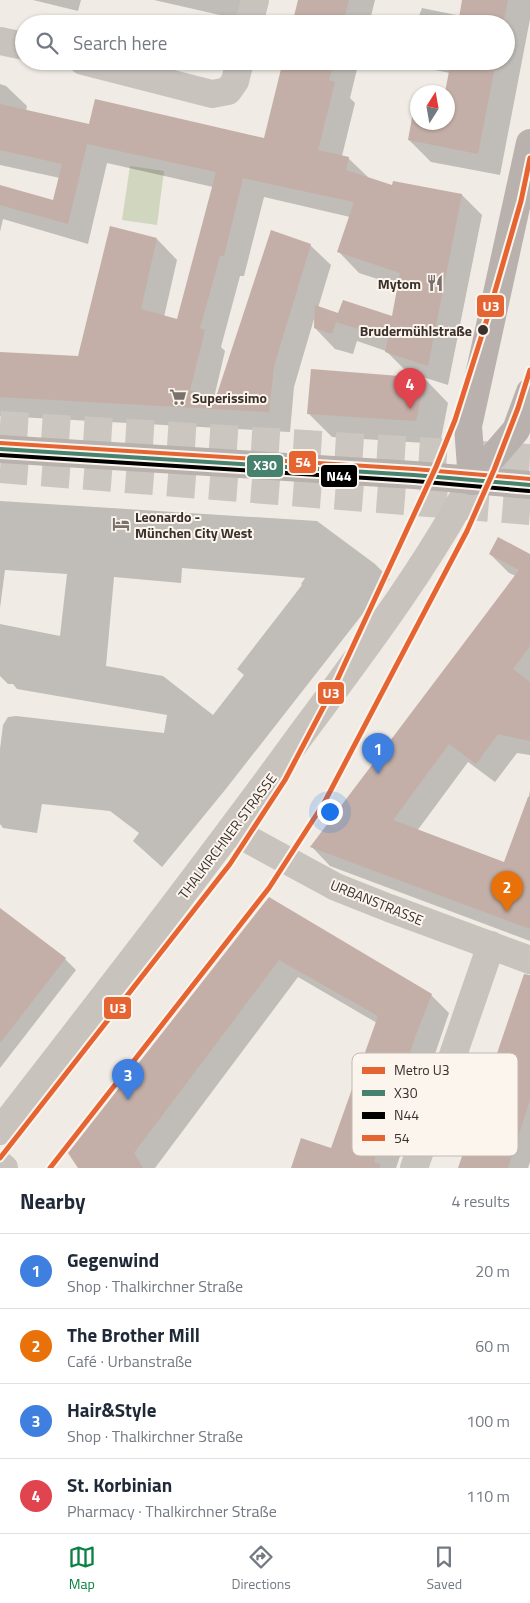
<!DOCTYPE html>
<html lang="en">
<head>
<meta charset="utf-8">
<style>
	body { margin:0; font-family:"Titillium Web",sans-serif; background:#f6f6f7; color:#1f2937 }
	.compass { position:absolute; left:410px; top:85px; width:45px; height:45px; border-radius:50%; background:#fff; box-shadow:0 1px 4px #0004; rotate:11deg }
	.you { position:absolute; left:329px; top:811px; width:18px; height:18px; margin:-12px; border:4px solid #fff; border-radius:50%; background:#1a73e8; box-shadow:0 0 0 8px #1a73e833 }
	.badge { display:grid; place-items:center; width:32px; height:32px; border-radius:50%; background:#0b8043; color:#fff; font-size:16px; font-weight:700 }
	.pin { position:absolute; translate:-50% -41px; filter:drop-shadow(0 1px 2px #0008) }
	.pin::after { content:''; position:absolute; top:26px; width:18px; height:15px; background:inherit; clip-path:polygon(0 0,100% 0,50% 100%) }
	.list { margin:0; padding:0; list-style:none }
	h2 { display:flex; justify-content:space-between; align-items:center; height:65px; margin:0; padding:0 20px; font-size:21px }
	h2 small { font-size:16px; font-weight:400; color:#747a83 }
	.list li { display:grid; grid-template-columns:32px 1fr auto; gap:15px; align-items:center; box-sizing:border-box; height:75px; padding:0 20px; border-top:1px solid #e0e1e3 }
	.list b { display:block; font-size:19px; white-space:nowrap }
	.list p { margin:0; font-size:16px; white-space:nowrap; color:#747a83 }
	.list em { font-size:16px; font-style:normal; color:#747a83 }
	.icon { flex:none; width:28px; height:28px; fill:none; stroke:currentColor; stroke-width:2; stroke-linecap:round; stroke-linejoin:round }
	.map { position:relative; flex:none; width:530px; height:1168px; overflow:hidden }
	.search { position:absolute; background:#fff; box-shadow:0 1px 4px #0004; left:15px; right:15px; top:15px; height:55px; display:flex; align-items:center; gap:12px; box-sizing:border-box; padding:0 18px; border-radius:28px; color:#747a83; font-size:19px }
	.sheet { height:365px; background:#fff }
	nav { display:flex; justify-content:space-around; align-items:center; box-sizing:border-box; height:70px; border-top:1px solid #e0e1e3; background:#fff; font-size:14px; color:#747a83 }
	nav a { display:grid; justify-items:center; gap:2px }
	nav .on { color:#0b8043 }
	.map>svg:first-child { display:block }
</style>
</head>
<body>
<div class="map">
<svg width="530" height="1168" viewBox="0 0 530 1168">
	<rect width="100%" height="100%" fill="#f0ebe5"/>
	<polygon fill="#d1d6bf" points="130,166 164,171 157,225 122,220"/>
	<g fill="#0003" fill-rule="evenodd">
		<polygon points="33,0 81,0 78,11"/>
		<polygon points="154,0 260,0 255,23"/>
		<polygon points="300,0 375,0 369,24 294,24"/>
		<polygon points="464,0 530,0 530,19 500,175 431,162 409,140 418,122 448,122 448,92 446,92 450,73 430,69 423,61 506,61 506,24 416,24 422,8 461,16"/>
		<path d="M285,61H359L350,98L355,103L342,156L348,158L369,178L393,187L462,195L482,215L448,385L407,372L386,351L357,341L353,354L335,349L315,328L314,319L294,387L290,432L0,416V353L79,357L157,239L177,260L164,317L178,321L213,187L107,163L88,244L3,219L0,232V187L54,202L60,178L0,165V84L6,86L27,106L26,111L90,125L265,139ZM264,197L350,217L339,252L359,273L399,286L393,318L339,315L318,308L331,265L310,245L217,399L214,398L225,351L221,347L240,276H244Z"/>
		<polygon points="425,379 448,403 440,444 332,437 309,414"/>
		<path d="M0,501L317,521L375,564L390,579L225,790L162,867L133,841L139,833L110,811L42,804L37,833L3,828L0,824V749L3,725L8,717L16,716L164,733L167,715L17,689L13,684H8L0,676V624L60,636L67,574L5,570L0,608ZM182,568L305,578L301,584L302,585L237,669L244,675L213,715L163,676L106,666L114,577L181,583Z"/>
		<polygon points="490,554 530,555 530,755 517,753 495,782 468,762 417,831 504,864 528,801 530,790 530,941 330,866 312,847 516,576 509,573"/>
		<polygon points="269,899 431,995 449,1013 396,1168 292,1168 302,1140 332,1150 377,1023 298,977 155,1168 80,1168 70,1153"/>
		<polygon points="0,909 65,959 76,970 0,1068"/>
		<polygon points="530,993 530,1162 528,1168 459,1168 467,1143"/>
	</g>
	<g fill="#c3afa7">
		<polygon points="298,0 349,0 343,24 292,24"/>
		<polygon points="462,0 508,0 503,24 458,24"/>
		<polygon points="283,61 334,61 329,80 335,82 318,150 349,157 346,170 392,185 393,181 462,194 428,366 385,352 388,338 336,322 332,334 314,328 315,305 338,313 343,300 392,316 400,273 337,252 354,202 243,178 224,256 220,256 200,328 205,330 190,390 216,397 271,230 311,244 274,366 269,412 0,397 0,352 78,356 110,226 157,238 141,309 177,319 216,172 87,144 68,224 0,205 0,185 53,200 62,164 0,150 0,104 89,124 95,99 264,138"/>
		<polygon points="451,61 496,61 478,154 408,140 415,101 418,102 418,122 448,122 448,92 445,92"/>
		<polygon points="311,369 425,378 416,421 307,414"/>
		<polygon points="498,537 530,554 530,646 513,669 530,682 530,741 498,734 476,764 449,744 393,820 504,862 528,797 530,797 530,929 310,847 519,570 489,554"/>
		<polygon points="269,897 432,994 415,1037 374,1162 380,1164 380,1168 291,1168 301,1138 331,1148 378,1016 279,960 134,1153 143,1168 78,1168 68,1153"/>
		<polygon points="0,908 66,958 0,1043"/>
		<polygon points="524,974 530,975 530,1100 508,1168 458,1168"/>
	</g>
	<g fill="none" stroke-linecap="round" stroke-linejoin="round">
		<g stroke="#ccc6c0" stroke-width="28" stroke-dasharray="28 14" stroke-linecap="butt">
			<polyline points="0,425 530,458"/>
			<polyline points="0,469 530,511"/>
		</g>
		<g stroke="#c9c3be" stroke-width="28">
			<polyline points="249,24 255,0"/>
			<polyline points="0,41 24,46"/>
			<polyline points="83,61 212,94 228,91 235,81 240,61"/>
			<polyline points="231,830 336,887 389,908 530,960"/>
			<path d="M0,1131C102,999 205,867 303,732C363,651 425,570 472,481"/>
			<polyline points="0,1165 4,1168"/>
			<polyline points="414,1168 491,945"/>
		</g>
		<g stroke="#b8b1ad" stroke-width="28">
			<polyline points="0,449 414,475 530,485"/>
			<polyline points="472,481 468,426 530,143"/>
			<polyline points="472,481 516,430 530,392"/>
		</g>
		<g stroke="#fbf5ee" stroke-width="8">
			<polyline id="bus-1" points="0,449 414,475 530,485"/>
		</g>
		<g stroke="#fbf5ee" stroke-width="8">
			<polyline id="bus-2" points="0,455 414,481 529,491"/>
		</g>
		<g stroke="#fbf5ee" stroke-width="8">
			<polyline id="bus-3" points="0,443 414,469 530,479"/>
		</g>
		<use href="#bus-1" stroke="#46826e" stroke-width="4"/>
		<use href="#bus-2" stroke="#000" stroke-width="4"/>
		<use href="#bus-3" stroke="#e66432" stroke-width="4"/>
		<g stroke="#fbf5ee" stroke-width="9">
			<g id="metro-1">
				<polyline points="0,1158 230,864 285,780 333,689 436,467 455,420 487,319 521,201 530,158"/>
				<polyline points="50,1168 269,888 324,803 467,531 494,470 518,408 530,370"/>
			</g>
		</g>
		<use href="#metro-1" stroke="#e66432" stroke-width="5"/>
	</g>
	<defs>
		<g id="restaurant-bare" transform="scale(1.35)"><path d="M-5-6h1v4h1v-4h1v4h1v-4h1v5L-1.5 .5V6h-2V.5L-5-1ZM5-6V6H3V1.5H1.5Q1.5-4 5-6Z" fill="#7a716c" stroke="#fbf5ee" stroke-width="2.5" paint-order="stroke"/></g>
		<g id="supermarket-bare" transform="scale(1.35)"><path d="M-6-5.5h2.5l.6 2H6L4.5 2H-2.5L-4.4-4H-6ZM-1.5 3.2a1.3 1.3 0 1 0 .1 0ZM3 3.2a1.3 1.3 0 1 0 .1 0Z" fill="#7a716c" stroke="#fbf5ee" stroke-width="2.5" paint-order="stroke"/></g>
		<g id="hotel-bare" transform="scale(1.35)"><path d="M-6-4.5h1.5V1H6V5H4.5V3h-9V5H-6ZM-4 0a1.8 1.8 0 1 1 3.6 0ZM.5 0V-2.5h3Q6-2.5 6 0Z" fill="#7a716c" stroke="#fbf5ee" stroke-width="2.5" paint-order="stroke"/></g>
	</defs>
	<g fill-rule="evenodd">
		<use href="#restaurant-bare" x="435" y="283"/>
		<use href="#supermarket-bare" x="178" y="397"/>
		<use href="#hotel-bare" x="121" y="524"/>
	</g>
	<circle fill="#3b302b" stroke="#fbf5ee" stroke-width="2" cx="483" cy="330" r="6"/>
	<g text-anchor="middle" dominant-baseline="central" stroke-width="4" stroke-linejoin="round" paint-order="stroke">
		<g font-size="14" font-weight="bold" fill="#3b302b" stroke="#fbf5ee" text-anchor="start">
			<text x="421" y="283" text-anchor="end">Mytom</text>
			<text x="192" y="397">Superissimo</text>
			<text x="135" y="516">Leonardo -<tspan x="135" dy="16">München City West</tspan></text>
		</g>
		<g font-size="14" font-weight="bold" fill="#3b302b" stroke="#fbf5ee" text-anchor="end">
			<text x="472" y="330">Brudermühlstraße</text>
		</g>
		<g font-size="14" fill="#3b302b" stroke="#fbf5ee">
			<text transform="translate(227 836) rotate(-53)">THALKIRCHNER STRASSE</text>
			<text transform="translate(377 902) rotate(22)">URBANSTRASSE</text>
		</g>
	</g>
	<rect x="352" y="1053" width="166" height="103" rx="8" fill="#fbf5ee" stroke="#c1bab4" stroke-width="1"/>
	<rect x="362" y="1067" width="23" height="7" fill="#e66432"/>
	<rect x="362" y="1090" width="23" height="6" fill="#46826e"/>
	<rect x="362" y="1112" width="23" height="7" fill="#000"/>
	<rect x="362" y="1135" width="23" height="6" fill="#e66432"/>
	<g font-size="14" fill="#3b302b">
		<text x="394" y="1075">Metro U3</text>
		<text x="394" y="1098">X30</text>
		<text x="394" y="1120">N44</text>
		<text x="394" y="1143">54</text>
	</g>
	<g stroke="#fbf5ee" stroke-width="2">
		<rect x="476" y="294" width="29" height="24" rx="5" fill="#e66432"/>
		<rect x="288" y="450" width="29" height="24" rx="5" fill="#e66432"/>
		<rect x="246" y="454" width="38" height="24" rx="5" fill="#46826e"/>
		<rect x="320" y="464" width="38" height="24" rx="5" fill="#000"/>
		<rect x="317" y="681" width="28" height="24" rx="5" fill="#e66432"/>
		<rect x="103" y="996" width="29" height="24" rx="5" fill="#e66432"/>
	</g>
	<g font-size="14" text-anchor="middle" font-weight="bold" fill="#fff">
		<text x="491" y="311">U3</text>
		<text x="303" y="467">54</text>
		<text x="265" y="470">X30</text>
		<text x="339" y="481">N44</text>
		<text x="331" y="698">U3</text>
		<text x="118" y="1013">U3</text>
	</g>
</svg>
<svg class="compass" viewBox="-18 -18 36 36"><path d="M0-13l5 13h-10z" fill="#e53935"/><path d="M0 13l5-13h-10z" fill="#747a83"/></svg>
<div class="you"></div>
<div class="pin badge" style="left:378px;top:774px;background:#3f7fe0">1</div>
<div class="pin badge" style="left:507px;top:912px;background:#e8710a">2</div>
<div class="pin badge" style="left:128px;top:1100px;background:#3f7fe0">3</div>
<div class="pin badge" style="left:410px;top:409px;background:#e0444e">4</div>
<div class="search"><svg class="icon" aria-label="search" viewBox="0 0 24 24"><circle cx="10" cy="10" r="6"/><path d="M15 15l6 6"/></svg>Search here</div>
</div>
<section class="sheet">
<h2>Nearby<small>4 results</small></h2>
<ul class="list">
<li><span class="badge" style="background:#3f7fe0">1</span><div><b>Gegenwind</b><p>Shop · Thalkirchner Straße</p></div><em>20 m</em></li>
<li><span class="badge" style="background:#e8710a">2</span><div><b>The Brother Mill</b><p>Café · Urbanstraße</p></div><em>60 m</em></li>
<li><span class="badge" style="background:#3f7fe0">3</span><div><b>Hair&amp;Style</b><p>Shop · Thalkirchner Straße</p></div><em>100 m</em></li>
<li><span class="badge" style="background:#e0444e">4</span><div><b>St. Korbinian</b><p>Pharmacy · Thalkirchner Straße</p></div><em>110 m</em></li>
</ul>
</section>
<nav>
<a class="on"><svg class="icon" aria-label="map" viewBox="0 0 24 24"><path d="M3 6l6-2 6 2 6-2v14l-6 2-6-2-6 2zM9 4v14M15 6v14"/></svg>Map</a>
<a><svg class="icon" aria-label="directions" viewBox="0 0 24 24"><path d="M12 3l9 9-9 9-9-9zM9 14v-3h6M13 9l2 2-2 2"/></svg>Directions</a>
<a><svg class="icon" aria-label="saved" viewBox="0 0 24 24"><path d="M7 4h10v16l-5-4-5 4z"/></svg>Saved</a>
</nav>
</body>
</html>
